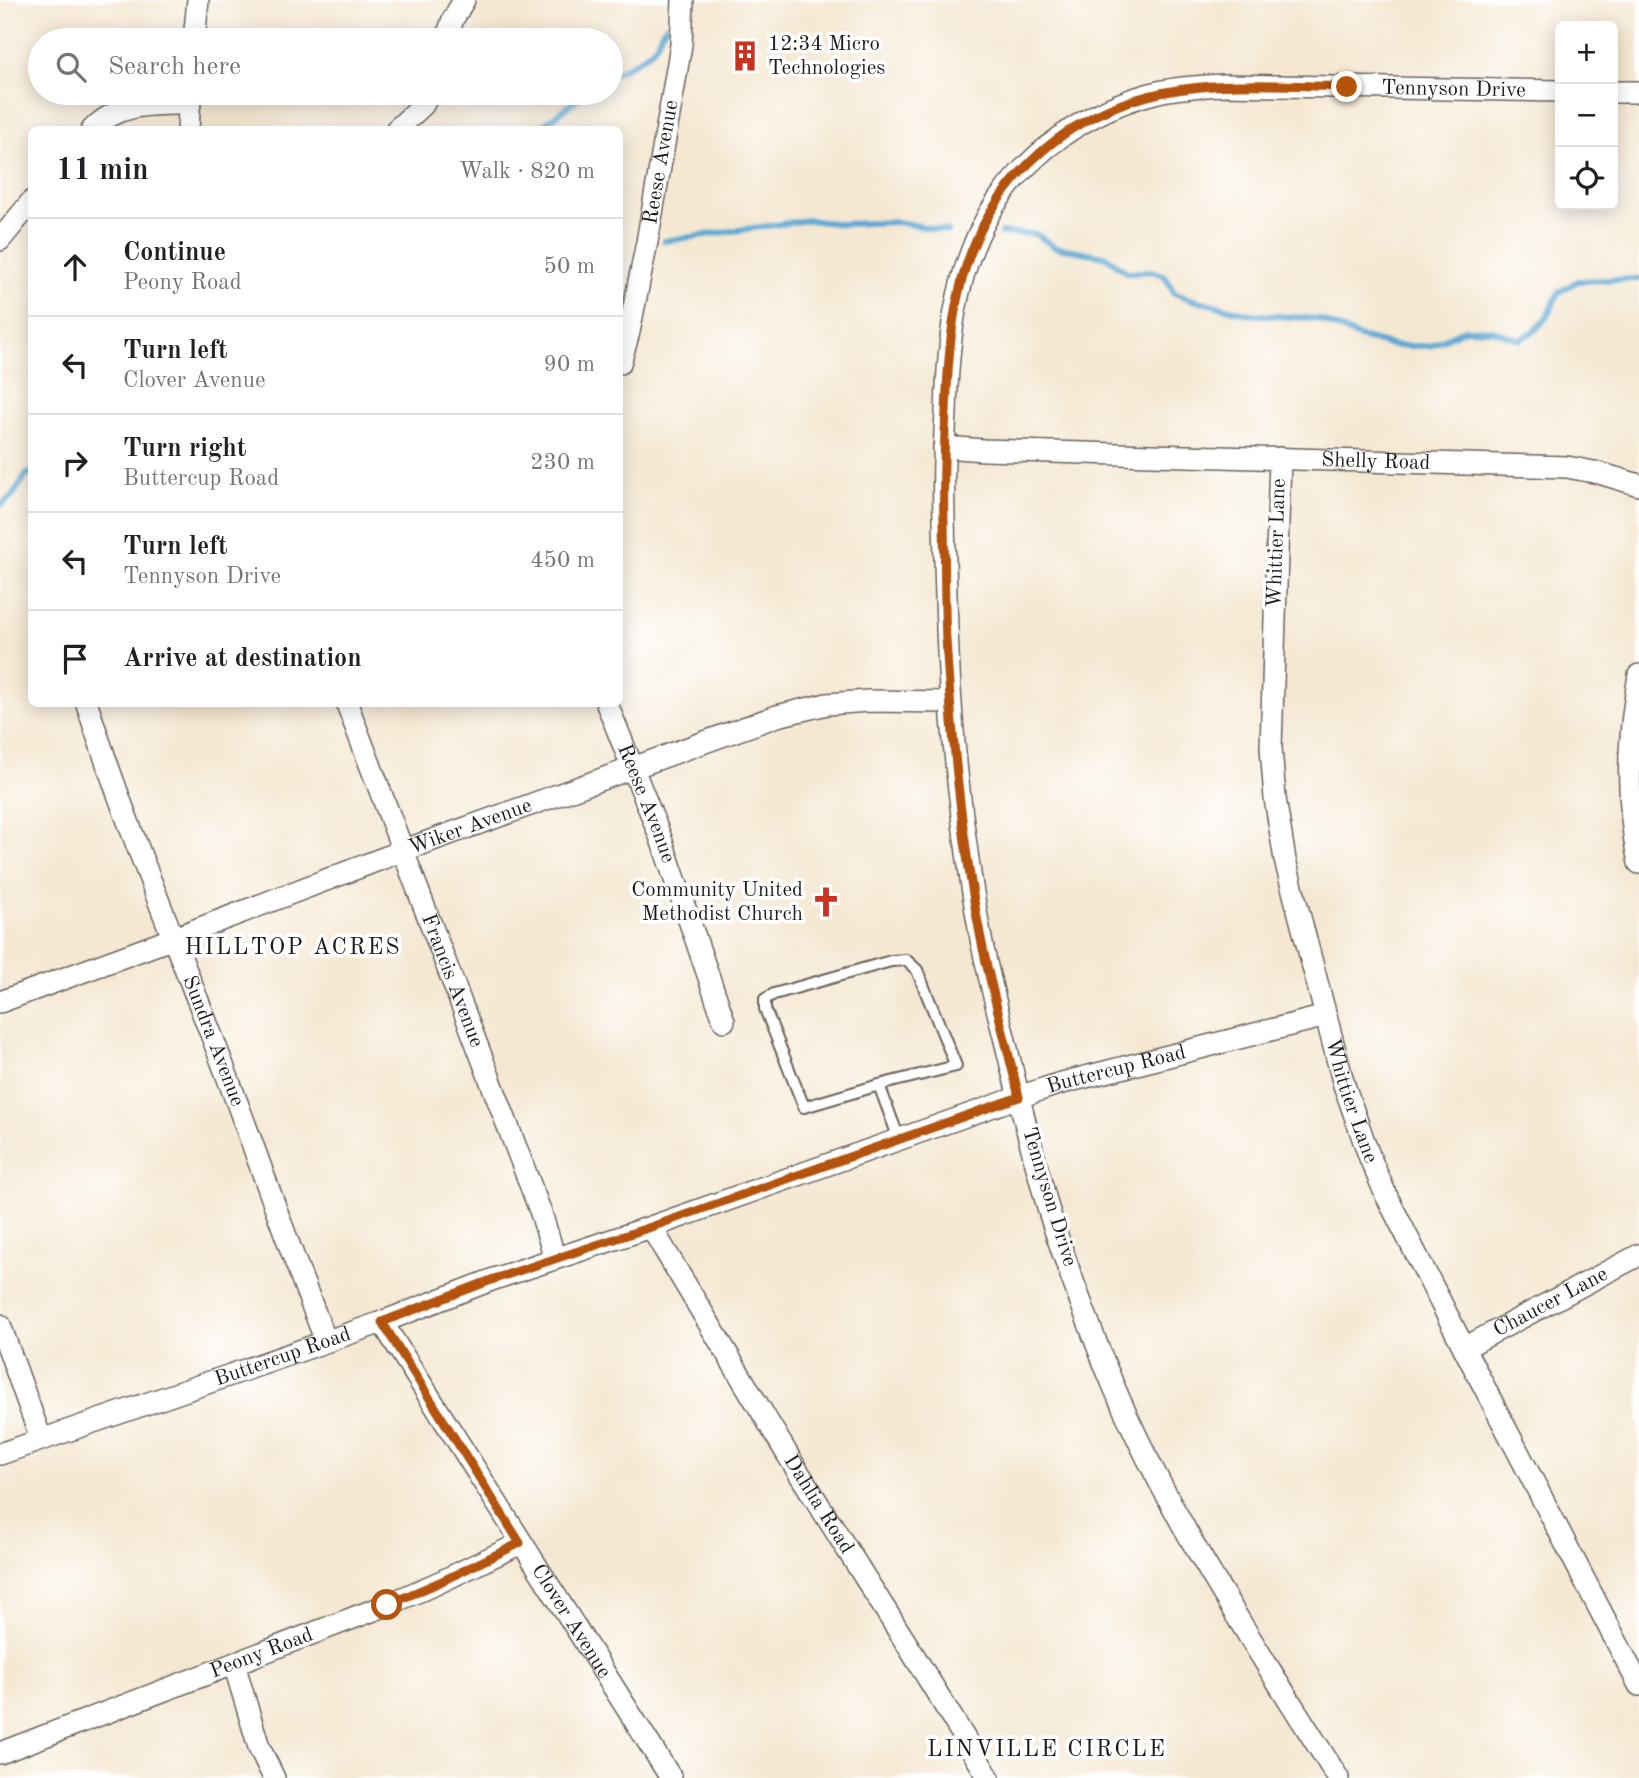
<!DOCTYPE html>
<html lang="en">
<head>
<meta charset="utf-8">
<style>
	body { margin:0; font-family:"Old Standard TT",serif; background:#f2f2f2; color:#202124 }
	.controls { position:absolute; right:21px; top:21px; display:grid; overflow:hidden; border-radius:10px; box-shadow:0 4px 18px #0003 }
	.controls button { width:63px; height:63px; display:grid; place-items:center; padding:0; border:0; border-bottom:2px solid #e0e0e0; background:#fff; color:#202124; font:35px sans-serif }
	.stop { position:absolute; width:21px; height:21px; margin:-16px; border:5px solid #b45309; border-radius:50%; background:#fff }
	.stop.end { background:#b45309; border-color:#fff; box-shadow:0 2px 7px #0008 }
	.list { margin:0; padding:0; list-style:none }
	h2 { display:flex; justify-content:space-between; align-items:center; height:91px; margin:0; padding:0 28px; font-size:30px }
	h2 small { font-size:23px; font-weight:400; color:#757577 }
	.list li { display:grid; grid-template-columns:46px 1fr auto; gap:21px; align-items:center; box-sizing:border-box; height:98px; padding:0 28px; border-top:2px solid #e0e0e0 }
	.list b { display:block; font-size:26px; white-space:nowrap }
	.list p { margin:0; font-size:23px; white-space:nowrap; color:#757577 }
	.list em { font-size:23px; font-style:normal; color:#757577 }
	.icon { flex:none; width:38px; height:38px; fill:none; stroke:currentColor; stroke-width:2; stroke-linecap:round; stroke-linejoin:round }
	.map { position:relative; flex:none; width:1639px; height:1778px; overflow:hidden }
	.search { position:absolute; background:#fff; box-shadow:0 4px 18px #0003; left:28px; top:28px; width:595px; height:77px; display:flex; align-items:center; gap:18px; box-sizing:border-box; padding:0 24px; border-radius:38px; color:#757577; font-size:26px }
	.panel { position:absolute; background:#fff; box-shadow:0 4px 18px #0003; left:28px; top:126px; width:595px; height:581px; border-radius:10px }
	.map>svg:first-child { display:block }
</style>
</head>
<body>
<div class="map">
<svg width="1639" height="1778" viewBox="0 0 1639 1778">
	<rect width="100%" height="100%" fill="#fff"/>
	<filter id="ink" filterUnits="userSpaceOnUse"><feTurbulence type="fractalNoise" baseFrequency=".0143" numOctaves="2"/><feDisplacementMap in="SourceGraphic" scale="14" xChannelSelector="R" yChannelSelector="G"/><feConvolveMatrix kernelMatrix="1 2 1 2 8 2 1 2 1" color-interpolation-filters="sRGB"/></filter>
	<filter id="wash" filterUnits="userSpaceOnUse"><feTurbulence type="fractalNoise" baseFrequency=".00686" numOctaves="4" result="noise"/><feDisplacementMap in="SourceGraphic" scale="28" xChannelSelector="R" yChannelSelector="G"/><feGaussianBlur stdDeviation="1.57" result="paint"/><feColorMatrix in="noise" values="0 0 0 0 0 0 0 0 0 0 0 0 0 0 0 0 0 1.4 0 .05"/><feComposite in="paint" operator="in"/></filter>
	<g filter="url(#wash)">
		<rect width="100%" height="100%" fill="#f5e8d2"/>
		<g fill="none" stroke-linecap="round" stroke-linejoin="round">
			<g stroke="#5ba8d4" stroke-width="6">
				<path d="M611,76C622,69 648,57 655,46C660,39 660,32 666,26"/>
				<polyline points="537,130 585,93"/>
				<polyline points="1001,233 1036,234 1054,247 1105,256 1128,273 1152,271 1165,276 1174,293 1190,299 1250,314 1318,319 1359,337 1395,346 1430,346 1465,329 1492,330 1520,340 1535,330 1546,318 1559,292 1578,281 1639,279"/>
				<polyline points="664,241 808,220 843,224 897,222 948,231"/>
				<polyline points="0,506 13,495 27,474 32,472"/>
			</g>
		</g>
	</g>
	<g filter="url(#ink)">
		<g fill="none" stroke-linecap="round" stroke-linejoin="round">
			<g stroke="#68635c" stroke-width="14">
				<polyline id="lane" points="879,1085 804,1107 765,1009 765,999 774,994 891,961 906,960 917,970 956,1066 879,1085 899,1139"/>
			</g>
			<g stroke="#68635c" stroke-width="24">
				<g id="street">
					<polyline points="194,40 198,0"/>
					<polyline points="446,40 453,19 464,0"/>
					<polyline points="1613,92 1639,92"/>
					<path d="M92,130C118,102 155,104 190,104"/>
					<polyline points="188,130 190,93"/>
					<polyline points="396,130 423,105 429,93"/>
					<polyline points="0,240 32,201"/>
					<path id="s1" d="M620,363L629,332L647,242L671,104L681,45L683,0"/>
					<path id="s2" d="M944,447L984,450L1567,467L1599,473L1639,485"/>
					<path id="s3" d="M1280,458L1271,748L1275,798L1285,860L1344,1085L1370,1158L1386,1195L1464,1348L1639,1685"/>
					<path d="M1639,675C1636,695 1632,716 1631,736C1628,777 1630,822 1639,863"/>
					<path id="s4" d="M87,704C124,820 172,933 216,1047C254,1145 287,1244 326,1341"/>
					<path id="s5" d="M347,704L541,1213L555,1258"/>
					<path id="s6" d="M607,704L660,836L724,1021"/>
					<path id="s7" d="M0,1002L174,938L402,851L777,716L827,704L869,701L950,702"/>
					<path id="s8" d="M651,1227L792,1462L910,1649L989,1778"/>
					<path id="s9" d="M382,1322C478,1474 574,1626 671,1778"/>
					<polyline points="0,1325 41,1439"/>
					<path id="s10" d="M1464,1348L1639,1255"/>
					<path id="s11" d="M0,1454L239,1372L382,1322L494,1279L651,1227L1019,1097L1058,1084L1326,1016"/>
					<polyline points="234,1664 259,1747 274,1778"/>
					<path id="s12" d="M0,1753L387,1605L440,1582L521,1543"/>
					<path id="s13" d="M1338,1778C1251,1638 1156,1500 1097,1345C1080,1300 1062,1254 1048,1208C1034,1158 1021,1108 1009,1057C1000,1020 990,982 982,944C972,893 965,841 959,790C948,700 946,609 944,518C943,483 944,447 946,412C948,344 954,275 989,214C1026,153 1088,109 1158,92C1180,87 1203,86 1225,85L1560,91"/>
				</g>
			</g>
			<use href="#lane" stroke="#fff" stroke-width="10"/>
			<use href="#street" stroke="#fff" stroke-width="21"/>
		</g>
	</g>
	<g fill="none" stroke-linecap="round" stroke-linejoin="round" filter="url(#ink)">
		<path stroke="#b45309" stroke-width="9" d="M387,1605L440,1582L520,1543L382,1322L494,1279L651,1227L1019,1097C1007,1046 993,995 982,944C962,844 952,741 946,639C944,600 945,561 944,522C943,485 944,448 946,411C948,361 951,311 967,263C987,203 1030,152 1085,121C1165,75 1258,85 1347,87"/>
	</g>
	<defs>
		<g id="building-bare" transform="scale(2.415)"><path d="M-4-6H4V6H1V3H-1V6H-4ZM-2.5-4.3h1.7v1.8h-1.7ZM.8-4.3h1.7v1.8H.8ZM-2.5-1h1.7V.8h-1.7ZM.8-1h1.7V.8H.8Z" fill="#c8321e" stroke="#fff" stroke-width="2.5" paint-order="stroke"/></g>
		<g id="church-bare" transform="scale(2.415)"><path d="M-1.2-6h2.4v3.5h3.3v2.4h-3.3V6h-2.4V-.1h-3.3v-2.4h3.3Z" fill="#c8321e" stroke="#fff" stroke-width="2.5" paint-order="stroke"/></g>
	</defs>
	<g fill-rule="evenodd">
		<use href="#building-bare" x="745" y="56"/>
		<use href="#church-bare" x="826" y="902"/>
	</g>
	<g text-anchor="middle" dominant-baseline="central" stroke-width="7" stroke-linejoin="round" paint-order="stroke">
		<g font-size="21" fill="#1c1c1c" stroke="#fff" text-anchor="start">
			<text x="768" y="44">12:34 Micro<tspan x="768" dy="24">Technologies</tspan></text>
			<text x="803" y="890" text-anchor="end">Community United<tspan x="803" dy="24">Methodist Church</tspan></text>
		</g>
		<g font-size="21" fill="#1c1c1c" stroke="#fff">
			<text stroke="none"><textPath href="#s13" startOffset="2163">Tennyson Drive</textPath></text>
			<text stroke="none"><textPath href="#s1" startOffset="205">Reese Avenue</textPath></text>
			<text stroke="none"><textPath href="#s2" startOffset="432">Shelly Road</textPath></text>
			<text transform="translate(1277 543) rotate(-88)">Whittier Lane</text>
			<text stroke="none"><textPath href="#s6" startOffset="107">Reese Avenue</textPath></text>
			<text stroke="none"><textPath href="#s7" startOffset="502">Wiker Avenue</textPath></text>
			<text stroke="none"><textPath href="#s5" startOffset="296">Francis Avenue</textPath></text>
			<text stroke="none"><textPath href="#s4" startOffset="360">Sundra Avenue</textPath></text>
			<text stroke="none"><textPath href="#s11" startOffset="1181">Buttercup Road</textPath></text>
			<text stroke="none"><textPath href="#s3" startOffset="653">Whittier Lane</textPath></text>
			<text transform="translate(1049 1197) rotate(73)">Tennyson Drive</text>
			<text stroke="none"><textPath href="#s10" startOffset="98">Chaucer Lane</textPath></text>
			<text stroke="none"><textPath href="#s11" startOffset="299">Buttercup Road</textPath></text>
			<text stroke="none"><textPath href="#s8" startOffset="324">Dahlia Road</textPath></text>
			<text stroke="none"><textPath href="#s9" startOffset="354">Clover Avenue</textPath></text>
			<text stroke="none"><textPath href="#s12" startOffset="280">Peony Road</textPath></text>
		</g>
		<g font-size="23" letter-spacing="2" fill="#1c1c1c" stroke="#fff">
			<text x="293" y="947">HILLTOP ACRES</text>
			<text x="1047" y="1749">LINVILLE CIRCLE</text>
		</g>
	</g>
</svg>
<div class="controls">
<button>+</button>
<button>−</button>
<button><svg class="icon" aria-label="locate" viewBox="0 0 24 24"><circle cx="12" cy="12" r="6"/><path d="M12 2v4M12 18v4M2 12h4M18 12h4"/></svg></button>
</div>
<div class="stop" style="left:387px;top:1605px"></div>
<div class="stop end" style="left:1347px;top:87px"></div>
<div class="search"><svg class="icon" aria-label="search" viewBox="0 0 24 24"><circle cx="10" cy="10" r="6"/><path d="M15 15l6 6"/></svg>Search here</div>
<section class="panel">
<h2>11 min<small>Walk · 820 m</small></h2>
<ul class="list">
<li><svg class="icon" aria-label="ahead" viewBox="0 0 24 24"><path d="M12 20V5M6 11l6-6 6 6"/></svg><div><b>Continue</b><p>Peony Road</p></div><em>50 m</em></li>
<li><svg class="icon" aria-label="left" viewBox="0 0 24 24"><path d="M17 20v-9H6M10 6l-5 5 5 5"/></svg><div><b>Turn left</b><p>Clover Avenue</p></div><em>90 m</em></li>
<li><svg class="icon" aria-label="right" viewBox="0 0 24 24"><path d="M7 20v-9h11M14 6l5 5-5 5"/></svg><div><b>Turn right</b><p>Buttercup Road</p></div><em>230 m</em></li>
<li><svg class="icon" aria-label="left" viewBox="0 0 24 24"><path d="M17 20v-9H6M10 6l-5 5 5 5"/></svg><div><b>Turn left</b><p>Tennyson Drive</p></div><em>450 m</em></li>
<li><svg class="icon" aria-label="arrive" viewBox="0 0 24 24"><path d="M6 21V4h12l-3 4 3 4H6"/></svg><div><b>Arrive at destination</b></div></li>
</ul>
</section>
</div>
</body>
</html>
